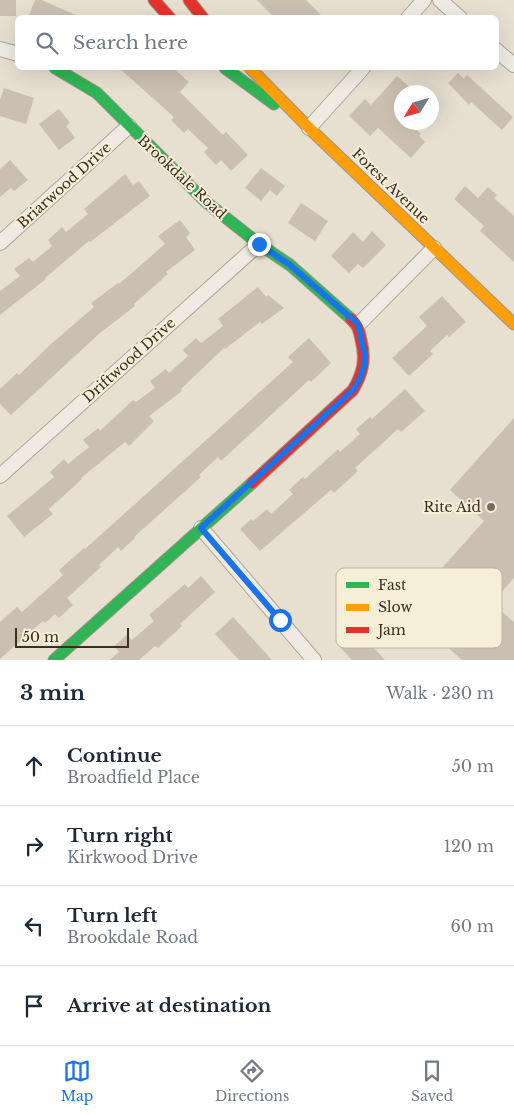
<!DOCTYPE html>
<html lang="en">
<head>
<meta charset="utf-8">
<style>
	body { margin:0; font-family:"Libre Baskerville",serif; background:#f6f6f7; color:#1f2937 }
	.compass { position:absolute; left:394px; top:85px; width:45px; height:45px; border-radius:50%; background:#fff; box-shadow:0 5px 20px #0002; rotate:233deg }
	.scale { position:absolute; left:15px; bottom:12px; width:114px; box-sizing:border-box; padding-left:5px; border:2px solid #3d2e20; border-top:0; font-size:14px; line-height:18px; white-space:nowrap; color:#3d2e20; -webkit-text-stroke:4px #f7eed8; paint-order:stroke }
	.stop { position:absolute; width:15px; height:15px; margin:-11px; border:4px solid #1a73e8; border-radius:50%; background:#fff }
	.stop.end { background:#1a73e8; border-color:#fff; box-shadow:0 1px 5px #0008 }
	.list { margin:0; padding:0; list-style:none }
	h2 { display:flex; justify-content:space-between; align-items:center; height:65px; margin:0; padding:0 20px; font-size:21px }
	h2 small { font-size:16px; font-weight:400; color:#747a83 }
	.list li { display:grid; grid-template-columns:32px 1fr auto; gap:15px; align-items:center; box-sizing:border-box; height:80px; padding:0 20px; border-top:1px solid #e0e1e3 }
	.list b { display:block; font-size:19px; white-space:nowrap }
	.list p { margin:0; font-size:16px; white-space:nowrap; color:#747a83 }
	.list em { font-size:16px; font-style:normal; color:#747a83 }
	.icon { flex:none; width:28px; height:28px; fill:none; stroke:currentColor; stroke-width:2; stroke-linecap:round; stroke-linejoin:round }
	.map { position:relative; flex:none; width:514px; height:660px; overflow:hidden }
	.search { position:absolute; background:#fff; box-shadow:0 5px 20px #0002; left:15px; right:15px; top:15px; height:55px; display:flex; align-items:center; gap:12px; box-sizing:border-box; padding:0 18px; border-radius:8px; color:#747a83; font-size:19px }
	.sheet { height:385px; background:#fff }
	nav { display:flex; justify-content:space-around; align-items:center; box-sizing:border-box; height:70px; border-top:1px solid #e0e1e3; background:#fff; font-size:14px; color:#747a83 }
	nav a { display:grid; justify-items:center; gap:2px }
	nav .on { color:#1a73e8 }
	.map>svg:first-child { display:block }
</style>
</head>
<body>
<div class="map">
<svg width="514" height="660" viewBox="0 0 514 660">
	<rect width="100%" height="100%" fill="#e7e0d1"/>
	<g fill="#cbbfb2">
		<rect x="0" y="0" width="16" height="16"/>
		<polygon points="35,0 42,0 82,18 28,18"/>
		<polygon points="257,0 306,0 324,18 275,18"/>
		<polygon points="119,68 173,68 189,82 180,92 223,135 226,132 248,155 231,171 221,160 216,165 204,152 208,148 188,129 184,133 171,120 174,117"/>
		<polygon points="458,73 464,79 467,75 513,117 502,130 471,102 469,105 448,83"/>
		<polygon points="397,76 415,92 402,92 402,122 409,122 421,134 419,136 425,142 411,158 378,128 370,136 349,116 365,99 371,105"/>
		<polygon points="4,88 34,98 26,124 0,116 0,100"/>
		<polygon points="59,109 70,123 66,126 75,138 59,150 39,124"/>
		<polygon points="10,160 28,180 14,191 11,188 0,197 0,169"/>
		<polygon points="261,168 285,186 277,196 270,190 261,201 245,188"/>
		<polygon points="125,174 133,185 139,181 150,196 90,242 89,241 45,278 46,279 0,315 0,291 20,276 14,269 29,258 33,262 52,246 48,240 62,227 66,232 88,214 84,209"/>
		<polygon points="465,186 478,198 488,187 497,195 494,198 514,216 514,262 480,231 484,226 454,199"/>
		<polygon points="301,203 328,221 315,241 288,223"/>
		<polygon points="180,220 190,233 186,237 195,250 166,272 168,274 134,304 135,306 100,333 11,415 0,404 0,389 17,373 19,375 50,345 94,307 91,303 118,283 119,284 165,244 158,236"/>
		<polygon points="372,231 386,245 363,268 358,264 349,273 331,256 353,232 363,242"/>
		<polygon points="258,287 266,297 268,295 284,308 262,324 260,322 225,349 224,348 181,389 182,391 149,416 154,421 129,446 125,442 81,478 82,479 49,509 53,514 24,537 7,516 54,477 50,472 64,459 68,464 89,447 83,440 98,428 100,431 133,400 136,402 155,388 150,381 166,369 169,373 188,356 183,350 196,338 201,343 223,326 218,319"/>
		<polygon points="442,296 466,322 449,337 447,335 430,351 433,354 409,376 392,358 427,326 419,317"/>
		<polygon points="309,338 331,363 311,382 309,380 221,461 218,457 199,475 201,477 134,537 135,538 121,551 118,547 99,565 101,567 67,598 73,605 59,618 55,614 45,623 43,621 0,659 0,622 17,607 22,612 63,575 59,570 84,548 85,549 293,362 288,357"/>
		<polygon points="405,389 425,411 401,432 398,429 355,468 358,471 334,493 331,490 260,551 240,529 251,519 253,521 267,509 271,514 293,494 289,490 303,477 305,479 338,449 340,452 360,434 356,429 370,417 372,419"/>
		<polygon points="514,418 514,578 492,603 514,622 514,660 462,660 446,646 474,614 441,585 450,575 442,568 484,521 450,490"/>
		<polygon points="201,576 215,592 180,624 182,626 158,648 155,646 139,660 110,660 119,652 114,646 127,635 132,640 154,621 149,615 185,584 188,588"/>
		<polygon points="233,617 272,660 239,660 215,634"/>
		<polygon points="355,627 385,660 352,660 337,644"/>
	</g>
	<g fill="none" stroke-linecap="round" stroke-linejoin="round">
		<g stroke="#ada599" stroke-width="16">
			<g id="street">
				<polyline points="440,0 460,18"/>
				<polyline points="408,18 424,0"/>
				<polyline points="0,49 18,54"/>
				<polyline points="496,50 514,65"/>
				<polyline points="309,128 363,68"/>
				<polyline points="0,243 129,126"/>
				<polyline points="358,325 434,248"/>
				<polyline points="0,476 259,244"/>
				<polyline points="201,528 314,660"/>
			</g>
		</g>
		<g stroke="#9c958a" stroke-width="13">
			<g id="fast">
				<polyline points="55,68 97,93 206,202 259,244 290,265 351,319"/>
				<polyline points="225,68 274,104"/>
				<polyline points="54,660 252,483"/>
			</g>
		</g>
		<g stroke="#9c958a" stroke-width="13">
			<polyline id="slow" points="250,68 309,128 514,324"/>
		</g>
		<g stroke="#9c958a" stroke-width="13">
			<g id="jam">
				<polyline points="154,0 170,18"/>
				<polyline points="189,0 203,18"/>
				<path d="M252,483L353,390C363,373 366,359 361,340C359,330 358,325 351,319"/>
			</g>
		</g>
		<use href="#street" stroke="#efebe3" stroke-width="14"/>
		<use href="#fast" stroke="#30b455" stroke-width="11"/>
		<use href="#slow" stroke="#ff9f0a" stroke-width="11"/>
		<use href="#jam" stroke="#e5322d" stroke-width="11"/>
	</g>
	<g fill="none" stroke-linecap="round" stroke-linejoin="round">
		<polyline stroke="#1a73e8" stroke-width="6" points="259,244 290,265 358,324 364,352 364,365 360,378 353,390 201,528 280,620"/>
	</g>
	<circle fill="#786c5e" stroke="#f7eed8" stroke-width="2" cx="491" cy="507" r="5"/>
	<g text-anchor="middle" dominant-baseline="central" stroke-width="4" stroke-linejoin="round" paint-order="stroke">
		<g font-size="14" fill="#3d2e20" stroke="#f7eed8">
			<text transform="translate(182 177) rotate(43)">Brookdale Road</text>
			<text transform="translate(64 185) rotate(-42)">Briarwood Drive</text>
			<text transform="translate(391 186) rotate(44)">Forest Avenue</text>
			<text transform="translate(129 360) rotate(-42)">Driftwood Drive</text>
		</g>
		<g font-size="14" fill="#3d2e20" stroke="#f7eed8" text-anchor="end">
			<text x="481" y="507">Rite Aid</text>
		</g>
	</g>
	<rect x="336" y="568" width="166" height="80" rx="8" fill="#f7eed8" stroke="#bfb4a1" stroke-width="1"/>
	<rect x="346" y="582" width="23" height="6" fill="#30b455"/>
	<rect x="346" y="604" width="23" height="7" fill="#ff9f0a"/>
	<rect x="346" y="627" width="23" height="6" fill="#e5322d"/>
	<g font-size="14" fill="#3d2e20">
		<text x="378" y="590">Fast</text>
		<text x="378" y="612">Slow</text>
		<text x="378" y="635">Jam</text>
	</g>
</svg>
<svg class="compass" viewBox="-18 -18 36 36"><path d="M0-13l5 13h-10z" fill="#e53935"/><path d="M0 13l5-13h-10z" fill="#747a83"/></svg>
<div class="scale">50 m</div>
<div class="stop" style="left:280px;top:620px"></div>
<div class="stop end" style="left:259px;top:244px"></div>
<div class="search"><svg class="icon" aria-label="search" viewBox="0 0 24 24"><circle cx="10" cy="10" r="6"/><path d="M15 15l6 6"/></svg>Search here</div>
</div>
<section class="sheet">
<h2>3 min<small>Walk · 230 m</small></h2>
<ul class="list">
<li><svg class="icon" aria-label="ahead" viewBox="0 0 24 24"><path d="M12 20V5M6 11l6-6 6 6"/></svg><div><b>Continue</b><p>Broadfield Place</p></div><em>50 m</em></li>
<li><svg class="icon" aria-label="right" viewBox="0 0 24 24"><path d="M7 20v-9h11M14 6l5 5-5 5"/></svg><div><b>Turn right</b><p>Kirkwood Drive</p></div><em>120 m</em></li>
<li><svg class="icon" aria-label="left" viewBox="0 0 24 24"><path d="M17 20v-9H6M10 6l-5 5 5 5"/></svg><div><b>Turn left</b><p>Brookdale Road</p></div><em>60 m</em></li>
<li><svg class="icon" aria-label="arrive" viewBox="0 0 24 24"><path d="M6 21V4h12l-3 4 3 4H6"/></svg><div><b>Arrive at destination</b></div></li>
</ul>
</section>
<nav>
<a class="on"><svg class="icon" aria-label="map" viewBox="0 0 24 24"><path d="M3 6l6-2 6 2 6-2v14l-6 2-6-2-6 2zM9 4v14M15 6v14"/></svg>Map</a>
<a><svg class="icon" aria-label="directions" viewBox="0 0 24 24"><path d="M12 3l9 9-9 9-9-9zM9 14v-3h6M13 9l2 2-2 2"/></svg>Directions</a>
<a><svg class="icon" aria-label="saved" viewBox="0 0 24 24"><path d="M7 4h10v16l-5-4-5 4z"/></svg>Saved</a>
</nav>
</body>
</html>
